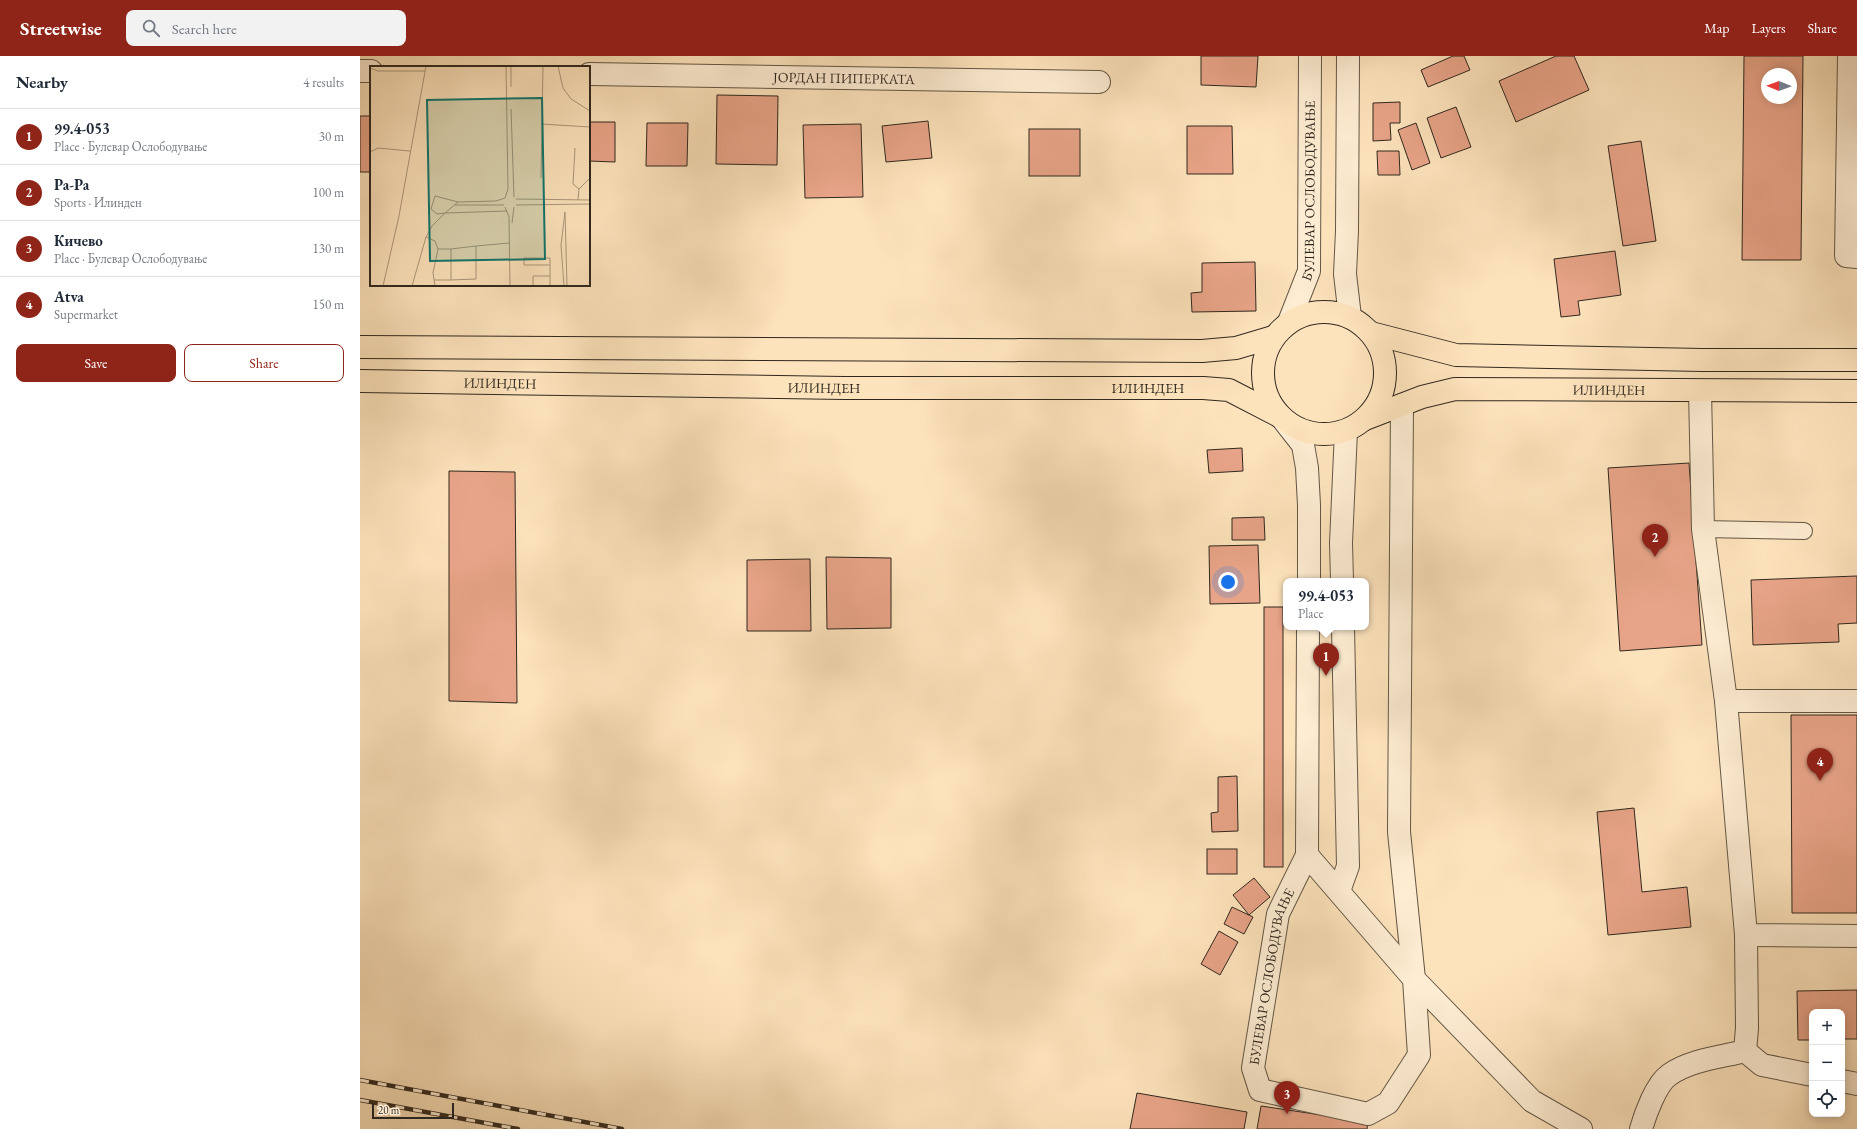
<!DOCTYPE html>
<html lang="en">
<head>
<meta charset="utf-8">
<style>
	body { margin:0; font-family:"EB Garamond",serif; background:#f2f2f3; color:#1f2937 }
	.controls { position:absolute; right:12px; bottom:12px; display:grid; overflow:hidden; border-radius:8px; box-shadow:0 2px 10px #0003 }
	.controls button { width:36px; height:36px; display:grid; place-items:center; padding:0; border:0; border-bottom:1px solid #e0e1e3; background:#fff; color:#1f2937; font:20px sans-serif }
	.compass { position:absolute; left:1401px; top:12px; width:36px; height:36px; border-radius:50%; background:#fff; box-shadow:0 2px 10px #0003; rotate:271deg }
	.scale { position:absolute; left:12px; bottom:10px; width:82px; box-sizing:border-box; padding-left:4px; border:2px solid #30281f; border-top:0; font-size:11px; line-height:14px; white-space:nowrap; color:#30281f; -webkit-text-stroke:3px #feedd3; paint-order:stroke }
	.you { position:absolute; left:868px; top:526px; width:14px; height:14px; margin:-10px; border:3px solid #fff; border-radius:50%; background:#1a73e8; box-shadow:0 0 0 6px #1a73e833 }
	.badge { display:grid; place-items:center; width:26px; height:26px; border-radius:50%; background:#8f2418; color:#fff; font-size:13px; font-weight:700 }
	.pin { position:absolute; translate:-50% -33px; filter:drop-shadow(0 1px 2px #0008) }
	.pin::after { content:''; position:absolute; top:21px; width:14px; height:12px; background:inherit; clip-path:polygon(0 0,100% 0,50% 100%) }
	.popup { position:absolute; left:923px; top:522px; width:86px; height:52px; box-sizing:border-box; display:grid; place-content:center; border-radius:8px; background:#fff; filter:drop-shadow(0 1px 3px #0005); font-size:13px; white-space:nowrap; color:#747a83 }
	.popup b { font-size:15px; color:#1f2937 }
	.popup::after { content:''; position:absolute; left:50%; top:100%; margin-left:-8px; border:8px solid transparent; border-top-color:#fff }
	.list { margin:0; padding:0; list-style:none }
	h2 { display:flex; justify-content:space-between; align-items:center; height:52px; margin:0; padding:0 16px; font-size:17px }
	h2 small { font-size:13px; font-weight:400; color:#747a83 }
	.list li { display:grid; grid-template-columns:26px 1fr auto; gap:12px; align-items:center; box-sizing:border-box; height:56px; padding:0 16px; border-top:1px solid #e0e1e3 }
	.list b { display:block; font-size:15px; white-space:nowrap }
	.list p { margin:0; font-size:13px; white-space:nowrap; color:#747a83 }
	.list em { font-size:13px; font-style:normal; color:#747a83 }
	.actions { display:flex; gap:8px; padding:12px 16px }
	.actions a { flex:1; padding:9px 0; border:1px solid #8f2418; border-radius:8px; text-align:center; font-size:14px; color:#8f2418 }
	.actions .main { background:#8f2418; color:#fff }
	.icon { flex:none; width:22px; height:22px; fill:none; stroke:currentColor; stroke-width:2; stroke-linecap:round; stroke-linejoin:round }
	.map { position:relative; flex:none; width:1497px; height:1073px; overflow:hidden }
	header { display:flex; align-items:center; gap:24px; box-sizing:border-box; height:56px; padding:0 20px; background:#8f2418; color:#fff }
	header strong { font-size:19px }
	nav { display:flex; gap:22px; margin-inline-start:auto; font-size:14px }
	.search { width:280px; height:36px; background:#f2f2f3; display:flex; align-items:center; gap:10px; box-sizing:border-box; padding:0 14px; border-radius:8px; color:#747a83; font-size:15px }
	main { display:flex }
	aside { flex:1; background:#fff }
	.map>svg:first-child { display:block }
</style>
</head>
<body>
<header>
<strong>Streetwise</strong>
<div class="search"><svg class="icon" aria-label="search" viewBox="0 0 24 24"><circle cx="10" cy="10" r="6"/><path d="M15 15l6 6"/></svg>Search here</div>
<nav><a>Map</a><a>Layers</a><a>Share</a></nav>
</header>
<main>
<aside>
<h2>Nearby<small>4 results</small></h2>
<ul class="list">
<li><span class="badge">1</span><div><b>99.4-053</b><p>Place · Булевар Ослободување</p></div><em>30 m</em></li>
<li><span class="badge">2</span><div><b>Ра-Ра</b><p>Sports · Илинден</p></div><em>100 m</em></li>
<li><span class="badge">3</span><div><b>Кичево</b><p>Place · Булевар Ослободување</p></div><em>130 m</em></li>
<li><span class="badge">4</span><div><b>Atva</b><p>Supermarket</p></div><em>150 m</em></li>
</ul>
<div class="actions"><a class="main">Save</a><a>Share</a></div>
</aside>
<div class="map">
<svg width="1497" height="1073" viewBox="0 0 1497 1073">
	<rect width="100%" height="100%" fill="#fde3bc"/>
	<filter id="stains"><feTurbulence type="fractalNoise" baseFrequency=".005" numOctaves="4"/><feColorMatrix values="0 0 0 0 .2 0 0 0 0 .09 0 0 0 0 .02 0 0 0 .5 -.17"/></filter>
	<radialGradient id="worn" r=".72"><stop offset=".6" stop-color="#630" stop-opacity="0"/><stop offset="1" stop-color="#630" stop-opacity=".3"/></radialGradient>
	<g fill="#e8a488" stroke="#30281f" fill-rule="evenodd">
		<polygon points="841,0 898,0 896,31 841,29"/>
		<polygon points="1093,0 1104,0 1110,14 1068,31 1061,14"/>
		<polygon points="1196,0 1214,0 1229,34 1156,66 1139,25"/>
		<path d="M1384,0H1443L1441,204H1382ZM1407,18H1431V42H1407Z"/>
		<polygon points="357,39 418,40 417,109 356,108"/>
		<polygon points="1040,46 1040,67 1030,67 1031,84 1013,85 1013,47"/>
		<polygon points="1096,51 1111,91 1081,102 1067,62"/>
		<rect x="0" y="60" width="11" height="56"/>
		<polygon points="568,65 572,102 526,106 522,70"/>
		<polygon points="229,66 255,66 255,106 229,105"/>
		<polygon points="287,67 328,67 327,110 286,110"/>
		<polygon points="1056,67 1070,107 1052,114 1038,74"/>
		<polygon points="501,68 503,141 445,142 443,69"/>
		<polygon points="827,70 872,70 873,118 827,118"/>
		<rect x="669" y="73" width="51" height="47"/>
		<polygon points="1281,85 1296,185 1263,190 1248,90"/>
		<polygon points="1017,95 1039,95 1040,119 1018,119"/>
		<polygon points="1255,195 1261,239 1218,245 1220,259 1201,261 1194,203"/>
		<polygon points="895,206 896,255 832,256 831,237 842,236 842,207"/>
		<polygon points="882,392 883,415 849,417 847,394"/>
		<polygon points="1329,407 1342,589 1260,595 1248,412"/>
		<polygon points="89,415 155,416 157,647 89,645"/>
		<polygon points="904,461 905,484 872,484 872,462"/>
		<polygon points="898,489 900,547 850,548 849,490"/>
		<polygon points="466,501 531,502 531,572 467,573"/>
		<polygon points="450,503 451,575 387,575 387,504"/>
		<polygon points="1497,520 1497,567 1478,568 1479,586 1393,589 1391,524"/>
		<rect x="904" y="551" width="19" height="260"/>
		<polygon points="1431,659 1497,659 1497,857 1432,857"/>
		<polygon points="877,720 878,775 852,776 851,757 858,756 858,721"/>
		<polygon points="1274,752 1282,836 1327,831 1331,871 1248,879 1237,756"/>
		<rect x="847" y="793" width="30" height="25"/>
		<polygon points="894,822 910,841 889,859 873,839"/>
		<polygon points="872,851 893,861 884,878 864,868"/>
		<polygon points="859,875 878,886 860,919 841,908"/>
		<polygon points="1497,934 1497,983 1482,983 1482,956 1452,956 1452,984 1438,984 1437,935"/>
		<polygon points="777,1037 887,1056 884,1073 770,1073"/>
		<polygon points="901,1050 1008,1066 1007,1073 897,1073"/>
	</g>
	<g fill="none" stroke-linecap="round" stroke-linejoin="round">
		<g stroke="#635746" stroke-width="18">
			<polyline id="service" points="1343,473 1444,475"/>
		</g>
		<g stroke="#635746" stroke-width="24">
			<g id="minor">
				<polyline points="988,0 987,175 985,218 990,261"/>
				<polyline points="1489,0 1486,200 1497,201"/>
				<polyline points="0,15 11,15"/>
				<path id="s1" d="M229,18L739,26"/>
				<path id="s2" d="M929,266L949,215L950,0"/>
				<polyline points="1340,335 1343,473 1366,645 1497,645"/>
				<polyline points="1042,349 1039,776 1054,923 1172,1045 1221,1073"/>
				<polyline points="921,361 943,389 947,412 949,449 949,525"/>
				<polyline points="982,525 981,487 986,375"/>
				<polyline points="1366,645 1386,879 1497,880"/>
				<path id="s3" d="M947,799L1054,923L1059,999L1028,1047L1008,1058L900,1034L893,1012L918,858L947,799L948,571"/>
				<polyline points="979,835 988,810 983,571"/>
				<polyline points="1385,995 1402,1009 1452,1019"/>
				<polyline points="1482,1025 1497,1028"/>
				<path d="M1281,1073C1285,1059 1296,1028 1309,1019C1330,1004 1361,1001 1385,995L1387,972L1386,879"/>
			</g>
		</g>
		<g stroke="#30281f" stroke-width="24">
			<g id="primary">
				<circle cx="964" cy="317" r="61"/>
				<polyline points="1011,277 1096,299 1342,304 1497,304"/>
				<polyline points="0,291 842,295 876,292 913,281"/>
				<path id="s4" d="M0,325L484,332H843L869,334L921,361"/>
				<path id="s5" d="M1005,363L1062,341L1095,333L1497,335"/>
			</g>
		</g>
		<use href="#service" stroke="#feedd3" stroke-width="16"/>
		<use href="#minor" stroke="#feedd3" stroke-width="22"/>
		<use href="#primary" stroke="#fde3bc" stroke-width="22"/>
		<g stroke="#30281f" stroke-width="4.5">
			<g id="rail">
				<polyline points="0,1024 262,1073"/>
				<polyline points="0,1044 158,1073"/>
			</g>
		</g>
		<use href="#rail" stroke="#feedd3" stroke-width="3" stroke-dasharray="9" stroke-linecap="butt"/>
	</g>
	<g text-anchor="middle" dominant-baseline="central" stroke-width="3" stroke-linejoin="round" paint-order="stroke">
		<g font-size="14" fill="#30281f" stroke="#feedd3">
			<text stroke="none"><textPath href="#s1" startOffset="255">ЈОРДАН ПИПЕРКАТА</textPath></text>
			<text stroke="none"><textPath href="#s2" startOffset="135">БУЛЕВАР ОСЛОБОДУВАЊЕ</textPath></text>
			<text stroke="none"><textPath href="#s4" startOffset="140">ИЛИНДЕН</textPath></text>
			<text stroke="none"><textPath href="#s4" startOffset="464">ИЛИНДЕН</textPath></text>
			<text stroke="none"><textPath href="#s4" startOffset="788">ИЛИНДЕН</textPath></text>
			<text stroke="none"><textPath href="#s5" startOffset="249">ИЛИНДЕН</textPath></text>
			<text stroke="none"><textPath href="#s3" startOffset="547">БУЛЕВАР ОСЛОБОДУВАЊЕ</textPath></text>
		</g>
	</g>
	<g transform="translate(10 10)">
		<rect width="220" height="220" fill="#fde3bc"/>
		<path fill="none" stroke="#ab987d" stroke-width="1" d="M141,0V21M188,0L193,22L201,33L220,45M0,2L8,5H55M141,43L144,131M171,58L220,61M205,82L203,118L209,123M0,86L8,82L40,85M171,112L173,0M135,132L138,123L136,0M146,133L220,134M208,134L209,123L220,112M88,136L75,147L67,148L61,143L65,130L88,136L126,135L135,132M85,139H134M146,139L220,138M135,141L139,151L140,220M195,146L197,220M142,157L144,141M56,171L65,175L68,183H81M106,180L81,183V214L106,213V180L139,177M180,199V192H154V199H180V210M64,214H81M13,220L29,150L56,0M42,220L56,171L62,160L75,147L137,145M65,220L63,207L68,183M163,220V210H180V220M194,220L191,179L195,146"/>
		<path fill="#0f766e" fill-opacity="0.15" stroke="#0f766e" stroke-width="2" d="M172,32L175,193L60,195L57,34Z"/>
		<rect width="220" height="220" fill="none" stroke="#30281f" stroke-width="2"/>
	</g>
	<rect width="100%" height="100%" filter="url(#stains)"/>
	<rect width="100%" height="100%" fill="url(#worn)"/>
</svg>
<div class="controls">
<button>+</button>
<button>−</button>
<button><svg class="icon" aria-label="locate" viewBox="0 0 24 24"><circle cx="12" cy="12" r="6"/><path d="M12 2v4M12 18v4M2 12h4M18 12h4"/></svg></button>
</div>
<svg class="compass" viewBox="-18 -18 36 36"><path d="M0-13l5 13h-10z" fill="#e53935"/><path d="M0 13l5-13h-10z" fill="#747a83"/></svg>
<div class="scale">20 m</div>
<div class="you"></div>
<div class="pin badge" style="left:966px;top:620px">1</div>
<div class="popup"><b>99.4-053</b>Place</div>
<div class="pin badge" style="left:1295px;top:501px">2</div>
<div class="pin badge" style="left:927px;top:1058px">3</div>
<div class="pin badge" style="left:1460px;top:725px">4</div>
</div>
</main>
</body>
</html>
